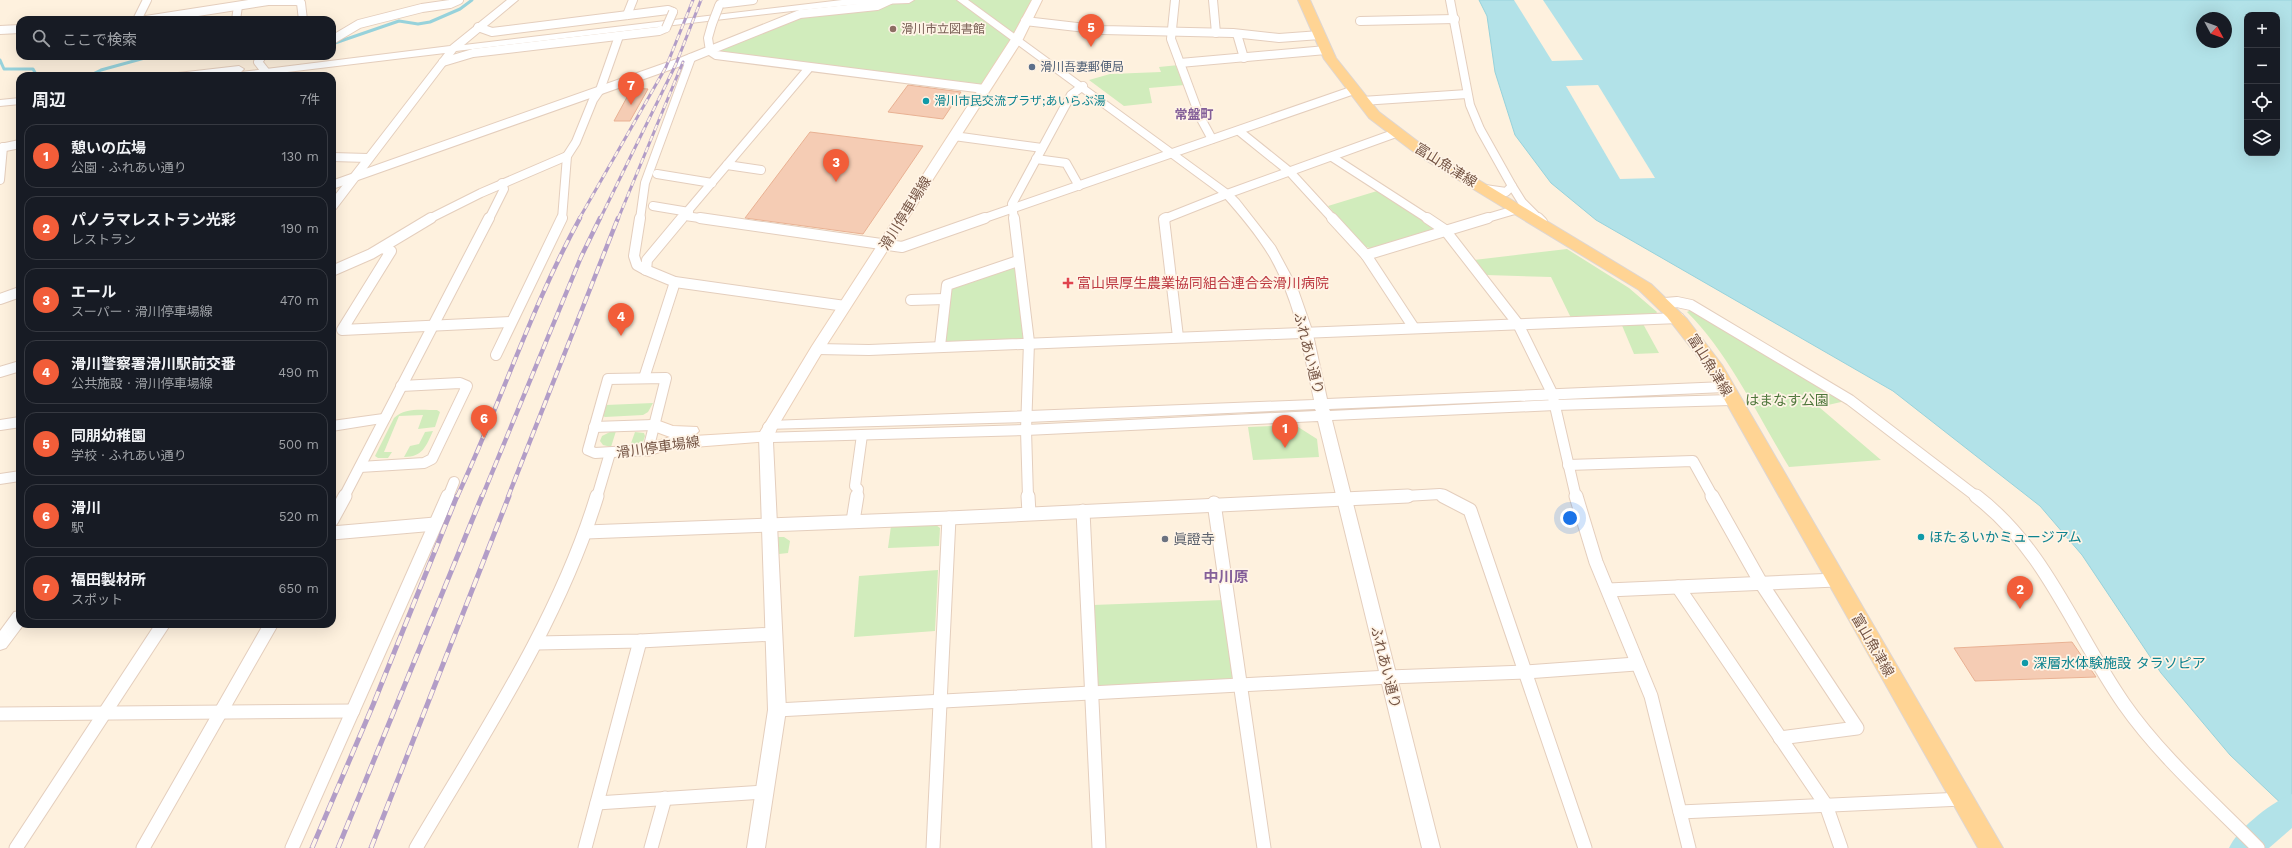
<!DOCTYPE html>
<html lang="ja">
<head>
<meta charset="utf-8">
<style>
	body { margin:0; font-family:"Work Sans","Noto Sans JP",sans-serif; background:#242831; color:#f1f3f6 }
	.controls { position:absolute; right:12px; top:12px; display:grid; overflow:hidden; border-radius:8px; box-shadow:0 4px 16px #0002 }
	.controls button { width:36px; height:36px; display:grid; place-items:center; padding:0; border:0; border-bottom:1px solid #363941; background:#171b24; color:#f1f3f6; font:20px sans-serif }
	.compass { position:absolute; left:2196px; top:12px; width:36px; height:36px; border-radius:50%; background:#171b24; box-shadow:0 4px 16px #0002; rotate:131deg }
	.you { position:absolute; left:1570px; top:518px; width:14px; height:14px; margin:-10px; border:3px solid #fff; border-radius:50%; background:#1a73e8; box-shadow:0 0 0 6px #1a73e833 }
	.badge { display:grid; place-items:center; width:26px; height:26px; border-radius:50%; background:#f25d39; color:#fff; font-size:13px; font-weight:700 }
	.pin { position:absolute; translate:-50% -33px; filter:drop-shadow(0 1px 2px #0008) }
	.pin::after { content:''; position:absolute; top:21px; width:14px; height:12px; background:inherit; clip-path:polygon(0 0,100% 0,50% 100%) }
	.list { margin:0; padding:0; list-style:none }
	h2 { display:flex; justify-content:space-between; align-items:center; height:52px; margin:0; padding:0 16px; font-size:17px }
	h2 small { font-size:13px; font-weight:400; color:#9ea1a6 }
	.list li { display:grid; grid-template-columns:26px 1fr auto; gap:12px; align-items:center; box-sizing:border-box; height:64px; margin:0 8px 8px; padding:0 8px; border:1px solid #363941; border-radius:12px }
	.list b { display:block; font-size:15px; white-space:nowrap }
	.list p { margin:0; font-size:13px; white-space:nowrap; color:#9ea1a6 }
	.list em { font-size:13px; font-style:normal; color:#9ea1a6 }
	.icon { flex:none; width:22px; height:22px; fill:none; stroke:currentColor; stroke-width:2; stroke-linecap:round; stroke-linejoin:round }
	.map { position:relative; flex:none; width:2292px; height:848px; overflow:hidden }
	.search { position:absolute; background:#171b24; box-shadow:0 4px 16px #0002; left:16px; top:16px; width:320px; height:44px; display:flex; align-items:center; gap:10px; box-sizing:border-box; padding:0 14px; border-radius:12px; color:#9ea1a6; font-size:15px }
	.panel { position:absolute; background:#171b24; box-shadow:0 4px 16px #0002; left:16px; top:72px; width:320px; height:556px; border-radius:12px }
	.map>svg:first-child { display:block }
</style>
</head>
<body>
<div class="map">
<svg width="2292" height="848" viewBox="0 0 2292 848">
	<rect width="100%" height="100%" fill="#fef1de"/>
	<g fill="#d1ecbc">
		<polygon points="890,0 1037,0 984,89 710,51 785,19"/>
		<polygon points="1179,65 1185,85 1149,88 1152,103 1124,106 1089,80 1110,74 1161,72 1159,67"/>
		<polygon points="1377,191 1434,227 1432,231 1372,249 1364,246 1328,206"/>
		<polygon points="1567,249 1629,288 1657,312 1655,315 1571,318 1551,277 1486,275 1474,260"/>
		<polygon points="1018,261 1029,342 943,346 947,286"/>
		<path d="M1691,310L1850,400L1819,407L1881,460L1789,467C1759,418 1728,352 1687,312Z"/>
		<polygon points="1642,322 1659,353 1634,354 1621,323"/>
		<polygon points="653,403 648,412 643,415 605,417 603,416 606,405"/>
		<path d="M437,410L440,412L435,427L418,429L423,415L399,416L384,452H392L388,458H378L375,456L394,418C405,407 423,410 437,410Z"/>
		<polygon points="1295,425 1317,439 1319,457 1253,460 1248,427"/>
		<path d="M433,431C426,446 423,457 404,457L410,446L419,444L425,432Z"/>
		<polygon points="612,431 616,431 611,447 603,445 600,441 602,436"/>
		<polygon points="635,432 644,433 645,436 643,442 630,446"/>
		<polygon points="936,525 940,528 939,546 888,548 891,526"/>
		<polygon points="778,537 784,537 790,541 788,553 779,554"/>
		<polygon points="938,570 935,631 854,637 859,576"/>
		<polygon points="1224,600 1234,674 1229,682 1103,689 1096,683 1093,605"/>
	</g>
	<path fill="#b2e2e8" stroke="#97d2db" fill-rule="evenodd" d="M1479,0H2292V805L2287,809L2230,755L2161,673L2082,555L2040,506L1893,391L1596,220L1551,183L1515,135L1495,72L1487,16ZM2247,15H2277V153H2247ZM2202,18H2226V42H2202Z"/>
	<g fill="#fef1de">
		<polygon points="1514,0 1543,0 1583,60 1552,61"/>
		<polygon points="1598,85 1655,178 1620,179 1566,86"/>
	</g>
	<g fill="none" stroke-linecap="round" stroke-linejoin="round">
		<g stroke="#97d2db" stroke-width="3">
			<polyline points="332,44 399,21 418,24 430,22 460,9 472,0"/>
			<polyline points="269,56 274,56"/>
			<polyline points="0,60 4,69 33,69 37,76"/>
			<polyline points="89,76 101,70 152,56"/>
		</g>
		<path fill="#b2e2e8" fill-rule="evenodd" d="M2292,794V828L2269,848H2229C2237,829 2273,801 2292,794Z"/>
	</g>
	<g fill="#f5ccb4" stroke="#e9b193">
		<polygon points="908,85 961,92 943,119 888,112"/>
		<polygon points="632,88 648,89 630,121 614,121"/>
		<polygon points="810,132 923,146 863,234 745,218"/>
		<polygon points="2072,642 2096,677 1975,681 1954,648"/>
	</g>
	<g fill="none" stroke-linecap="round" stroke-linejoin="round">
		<g stroke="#e4cebd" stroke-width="10">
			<g id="minor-far2">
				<polyline points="1175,0 1171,39 1200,117 1212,139"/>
				<polyline points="1213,0 1216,33"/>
				<polyline points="1450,0 1470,105 1480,129 1512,186"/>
				<polyline points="719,6 720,4 753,0"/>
				<polyline points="627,15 633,0"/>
				<polyline points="137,20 147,0"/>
				<polyline points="146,20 268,1 297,1 301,3 303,20"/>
				<polyline points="236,20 238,6"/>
				<polyline points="1025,21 1103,30 1233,33 1279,38 1320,35"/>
				<polyline points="1360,21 1455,19"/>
				<polyline points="712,24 708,38 710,51 716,55 984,89"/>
				<polyline points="478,27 492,32 668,10 673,12"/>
				<polyline points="0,30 20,29"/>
				<polyline points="1237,34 1244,58"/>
				<polyline points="332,40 359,24 422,8 450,4 459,0"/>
				<polyline points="262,56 258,62 269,76"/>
				<polyline points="443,62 473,53 659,31 666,28"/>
				<polyline points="1180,63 1326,50"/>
				<polyline points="1362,101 1467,94"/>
				<polyline points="1239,131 1290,172 1333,219"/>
				<polyline points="954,136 1042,148"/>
				<polyline points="0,148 20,144"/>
				<polyline points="332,157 368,158"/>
				<polyline points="1332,157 1428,219"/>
				<polyline points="1036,159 1066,163 1079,186"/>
				<polyline points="727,165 761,170"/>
				<polyline points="657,174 712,183"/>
				<polyline points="0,180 3,147"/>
				<polyline points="332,185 683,61 800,14 877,6 890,0"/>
				<polyline points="1485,189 1506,192 1512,186 1522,202 1539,219"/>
				<polyline points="653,206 689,212"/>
				<polyline points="685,216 707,219"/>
				<polyline points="429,219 481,193 567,156"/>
				<polyline points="489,219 504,189 502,183"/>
				<polyline points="562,219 567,156 576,142 593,100 600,90 619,36"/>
				<polyline points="640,219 645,183 691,58"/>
				<polyline points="681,219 809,68"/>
				<polyline points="982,219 1354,90"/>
				<polyline points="1014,219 1012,204 1071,95 1083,86"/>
				<polyline points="1164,219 1227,194 1396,133"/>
				<polyline points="1484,219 1518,209"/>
			</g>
		</g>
		<g stroke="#e4cebd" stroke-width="12">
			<g id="minor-far1">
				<polyline points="640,218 634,256 637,265 646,270"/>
				<polyline points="682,218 647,260 646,270 675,282 845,306"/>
				<polyline points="700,218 902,247 985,218"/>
				<polyline points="1014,218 1029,342 1026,430 1028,497"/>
				<polyline points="1166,218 1164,219 1178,337"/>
				<polyline points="1332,218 1366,255 1414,328"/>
				<polyline points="1427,218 1445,230 1518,324 1552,393 1576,497"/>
				<polyline points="1538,218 1542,222"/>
				<polyline points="382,248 391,251 342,330 511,322"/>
				<polyline points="1366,255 1488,218"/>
				<polyline points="332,271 371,254 431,218"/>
				<polyline points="0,299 20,292"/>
				<polyline points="911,300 945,299"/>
				<polyline points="1665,303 1677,302 1691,305 1850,400 1977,497"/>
				<polyline points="940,346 947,285 1018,261"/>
				<polyline points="817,349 869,350 1679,318"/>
				<polyline points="496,355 562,218"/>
				<polyline points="0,372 20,366"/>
				<polyline points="644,378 675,282"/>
				<polygon points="666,378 648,450 595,453 588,450 608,379"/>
				<polyline points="0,425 20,422"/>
				<polyline points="594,427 654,425"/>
				<polyline points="1568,465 1693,461 1713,497"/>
				<polyline points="360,467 424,463 432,459 467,386 460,383 401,386"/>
				<polyline points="344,497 489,218"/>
				<polyline points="448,497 454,482"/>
				<polyline points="597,497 610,453"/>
				<polyline points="857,497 858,489 855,486 862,435"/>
				<polyline points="1387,497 1440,494 1445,497"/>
			</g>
		</g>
		<g stroke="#e4cebd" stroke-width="15">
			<g id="minor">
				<polyline points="1028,496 1029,513"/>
				<polyline points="1443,496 1470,510 1585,848"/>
				<polyline points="1576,496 1596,562 1651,696 1689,848"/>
				<polyline points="1712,496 1761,583 1857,728 1780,738"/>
				<path d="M1976,496C2046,549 2075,634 2124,704C2161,757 2213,802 2258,848"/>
				<polyline points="1214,503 1264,848"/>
				<polyline points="1083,511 1099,848"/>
				<polyline points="332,520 345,496"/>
				<polyline points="853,521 857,496"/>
				<polyline points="586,532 949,518 1408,496"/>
				<polyline points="332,533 435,524"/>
				<polyline points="1678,587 1826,805 1841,848"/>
				<polyline points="1608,590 1836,580"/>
				<polyline points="537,643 640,641 775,634"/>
				<polyline points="777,710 1389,677 1526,672 1636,664"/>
				<polyline points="0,714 353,711"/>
				<polyline points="597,803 765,792"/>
				<polyline points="1680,812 1962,799"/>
				<polyline points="16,848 163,624"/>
				<polyline points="143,848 271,624"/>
				<polyline points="292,848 448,496"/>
				<path d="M416,848C483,734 558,623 597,496"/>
				<polyline points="585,848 640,641"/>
				<polyline points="651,848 665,798"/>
				<polyline points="933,848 949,518"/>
			</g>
		</g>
		<g stroke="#e4cebd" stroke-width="2">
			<g id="tertiary">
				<polygon points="507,0 518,0 464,45 842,0 914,0 909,3 849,5 792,11 456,51 336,209 332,210 332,199 445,53 254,76 224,76 228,73 173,76 178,73 239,66 244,69 241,72 450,46"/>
				<path d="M957,0H968L1231,192L1239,200L1275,246L1297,287L1312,330L1327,399L1725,382L1732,387L1725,392L1329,409L1330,411L1555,400L1731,395L1738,400L1731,405L1555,410L1332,420L1440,848H1422L1318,421L1026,435L773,442L786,710L765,848H747L768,710L759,437L761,433L1026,425L1316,411L1315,409L1028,422L765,429L763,426L765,423L770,421L1314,400C1304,351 1295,301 1270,257C1257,235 1240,215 1223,196Z"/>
				<polygon points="20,98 20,104 0,106 0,100"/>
				<polygon points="383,414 388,416 390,419 388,422 332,431 332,421"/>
				<polygon points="20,471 20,481 0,484 0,474"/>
				<polygon points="20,611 20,624 24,624 6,648 0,650 0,631 14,612"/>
			</g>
		</g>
		<g stroke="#eacfb9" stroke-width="2">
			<polygon id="secondary" points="1032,0 1042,0 1023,39 824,349 778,426 772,441 668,449 648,456 642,454 640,450 642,446 670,437 648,429 646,425 648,421 654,419 673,426 697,427 699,431 694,436 760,432 812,346 1011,39"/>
		</g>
		<g stroke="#ded6d2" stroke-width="2">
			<polygon id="primary" points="1298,0 1310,0 1336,58 1379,112 1429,150 1651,284 1687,319 1722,365 2003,848 1978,848 1706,367 1667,317 1639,290 1419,156 1369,118 1324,59"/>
		</g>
		<use href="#minor-far2" stroke="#fff" stroke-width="8"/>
		<use href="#minor-far1" stroke="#fff" stroke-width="10"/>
		<use href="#minor" stroke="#fff" stroke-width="13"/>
		<use href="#tertiary" fill="#fff" fill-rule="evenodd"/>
		<use href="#secondary" fill="#fff" fill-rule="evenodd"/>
		<use href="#primary" fill="#ffd494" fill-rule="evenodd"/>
		<g stroke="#b29dc7" stroke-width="3">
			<g id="rail-far2">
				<polyline points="579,219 666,67 693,0"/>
				<polyline points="600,219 676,64 701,0"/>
				<polyline points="618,219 683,62"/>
			</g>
		</g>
		<g stroke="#b29dc7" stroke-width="4.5">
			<g id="rail-far1">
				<path d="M457,497C500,405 531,307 580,218"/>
				<polyline points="482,497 581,257 600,218"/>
				<polyline points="508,497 618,218"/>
			</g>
		</g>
		<g stroke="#b29dc7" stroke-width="5">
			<g id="rail">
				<polyline points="312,848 373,705 457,496"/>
				<polyline points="338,848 482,496"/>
				<polyline points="371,848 509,496"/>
			</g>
		</g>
		<use href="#rail-far2" stroke="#fff4e6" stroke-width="2" stroke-dasharray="6" stroke-linecap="butt"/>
		<use href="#rail-far1" stroke="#fff4e6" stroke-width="3" stroke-dasharray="8" stroke-linecap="butt"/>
		<use href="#rail" stroke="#fff4e6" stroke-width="3.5" stroke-dasharray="10" stroke-linecap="butt"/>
		<g stroke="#e4cebd" stroke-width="10" stroke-linecap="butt">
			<g id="minor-bridge">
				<polyline points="712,24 719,6"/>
				<polyline points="666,28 673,12"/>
			</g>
		</g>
		<use href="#minor-bridge" stroke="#fff" stroke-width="8"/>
	</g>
	<circle fill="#8d6e63" stroke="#fff4e6" stroke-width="1.5" cx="893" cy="29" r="4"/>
	<circle fill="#5c6f8a" stroke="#fff4e6" stroke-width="1.5" cx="1032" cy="67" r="4"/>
	<g fill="#0f9aa8" stroke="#fff4e6" stroke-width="1.5">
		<circle cx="926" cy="101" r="4"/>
		<circle cx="1921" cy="537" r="4"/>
		<circle cx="2025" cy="663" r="4"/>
	</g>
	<path fill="#e0444e" stroke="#fff4e6" stroke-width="1.5" d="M1066 277h4v4h4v4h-4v4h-4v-4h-4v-4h4z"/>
	<circle fill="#6b7280" stroke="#fff4e6" stroke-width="1.5" cx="1165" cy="539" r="4"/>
	<g text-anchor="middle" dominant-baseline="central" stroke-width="3.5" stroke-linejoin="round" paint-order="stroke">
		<g font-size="12" fill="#785e54" stroke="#fff4e6" text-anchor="start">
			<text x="901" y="29">滑川市立図書館</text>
		</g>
		<g font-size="12" fill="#4e5e75" stroke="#fff4e6" text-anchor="start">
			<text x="1040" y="67">滑川吾妻郵便局</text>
		</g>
		<g font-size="12" fill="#0d838f" stroke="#fff4e6" text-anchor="start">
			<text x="934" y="101">滑川市民交流プラザ;あいらぶ湯</text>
		</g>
		<g font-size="13" font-weight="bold" fill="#845f99" stroke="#fff4e6">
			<text x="1194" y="114">常盤町</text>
		</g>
		<g font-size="14" fill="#755545" stroke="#fff4e6">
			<text transform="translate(1446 165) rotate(32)">富山魚津線</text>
			<text transform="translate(905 213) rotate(-58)">滑川停車場線</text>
			<text transform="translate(1309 353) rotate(76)">ふれあい通り</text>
			<text transform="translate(1710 365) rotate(58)">富山魚津線</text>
			<text transform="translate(658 447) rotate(-8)">滑川停車場線</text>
			<text transform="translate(1873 645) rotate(60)">富山魚津線</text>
			<text transform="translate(1386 667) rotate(76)">ふれあい通り</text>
		</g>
		<g font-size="14" fill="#be3a42" stroke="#fff4e6" text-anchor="start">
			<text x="1077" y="283">富山県厚生農業協同組合連合会滑川病院</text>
		</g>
		<g font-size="14" fill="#4d763a" stroke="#fff4e6">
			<text x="1787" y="400">はまなす公園</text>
		</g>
		<g font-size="14" fill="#0d838f" stroke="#fff4e6" text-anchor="start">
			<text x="1929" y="537">ほたるいかミュージアム</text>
			<text x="2033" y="663">深層水体験施設 タラソピア</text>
		</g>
		<g font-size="14" fill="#5b616d" stroke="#fff4e6" text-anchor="start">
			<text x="1173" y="539">眞證寺</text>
		</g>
		<g font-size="15" font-weight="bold" fill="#845f99" stroke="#fff4e6">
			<text x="1226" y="577">中川原</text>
		</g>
	</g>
</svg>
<div class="controls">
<button>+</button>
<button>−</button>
<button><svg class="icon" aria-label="locate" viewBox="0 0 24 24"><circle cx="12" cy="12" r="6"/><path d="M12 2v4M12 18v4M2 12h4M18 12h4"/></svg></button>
<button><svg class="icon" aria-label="layers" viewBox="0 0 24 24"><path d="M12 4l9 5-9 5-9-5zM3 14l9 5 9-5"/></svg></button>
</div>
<svg class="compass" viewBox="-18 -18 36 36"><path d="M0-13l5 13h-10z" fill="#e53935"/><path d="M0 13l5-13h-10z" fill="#9ea1a6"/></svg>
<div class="you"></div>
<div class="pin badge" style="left:1285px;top:448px">1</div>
<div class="pin badge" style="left:2020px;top:609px">2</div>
<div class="pin badge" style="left:836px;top:182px">3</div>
<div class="pin badge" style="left:621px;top:336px">4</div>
<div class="pin badge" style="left:1091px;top:47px">5</div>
<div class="pin badge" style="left:484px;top:438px">6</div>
<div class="pin badge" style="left:631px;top:105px">7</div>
<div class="search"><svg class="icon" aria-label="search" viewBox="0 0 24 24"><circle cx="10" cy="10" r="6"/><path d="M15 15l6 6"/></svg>ここで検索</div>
<section class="panel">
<h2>周辺<small>7件</small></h2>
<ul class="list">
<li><span class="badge">1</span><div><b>憩いの広場</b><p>公園 · ふれあい通り</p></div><em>130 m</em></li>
<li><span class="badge">2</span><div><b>パノラマレストラン光彩</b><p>レストラン</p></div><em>190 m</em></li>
<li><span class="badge">3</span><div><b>エール</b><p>スーパー · 滑川停車場線</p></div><em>470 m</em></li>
<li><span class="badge">4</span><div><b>滑川警察署滑川駅前交番</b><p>公共施設 · 滑川停車場線</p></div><em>490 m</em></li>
<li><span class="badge">5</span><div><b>同朋幼稚園</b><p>学校 · ふれあい通り</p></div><em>500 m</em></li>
<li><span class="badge">6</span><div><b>滑川</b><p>駅</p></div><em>520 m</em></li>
<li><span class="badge">7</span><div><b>福田製材所</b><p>スポット</p></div><em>650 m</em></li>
</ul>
</section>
</div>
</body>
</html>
